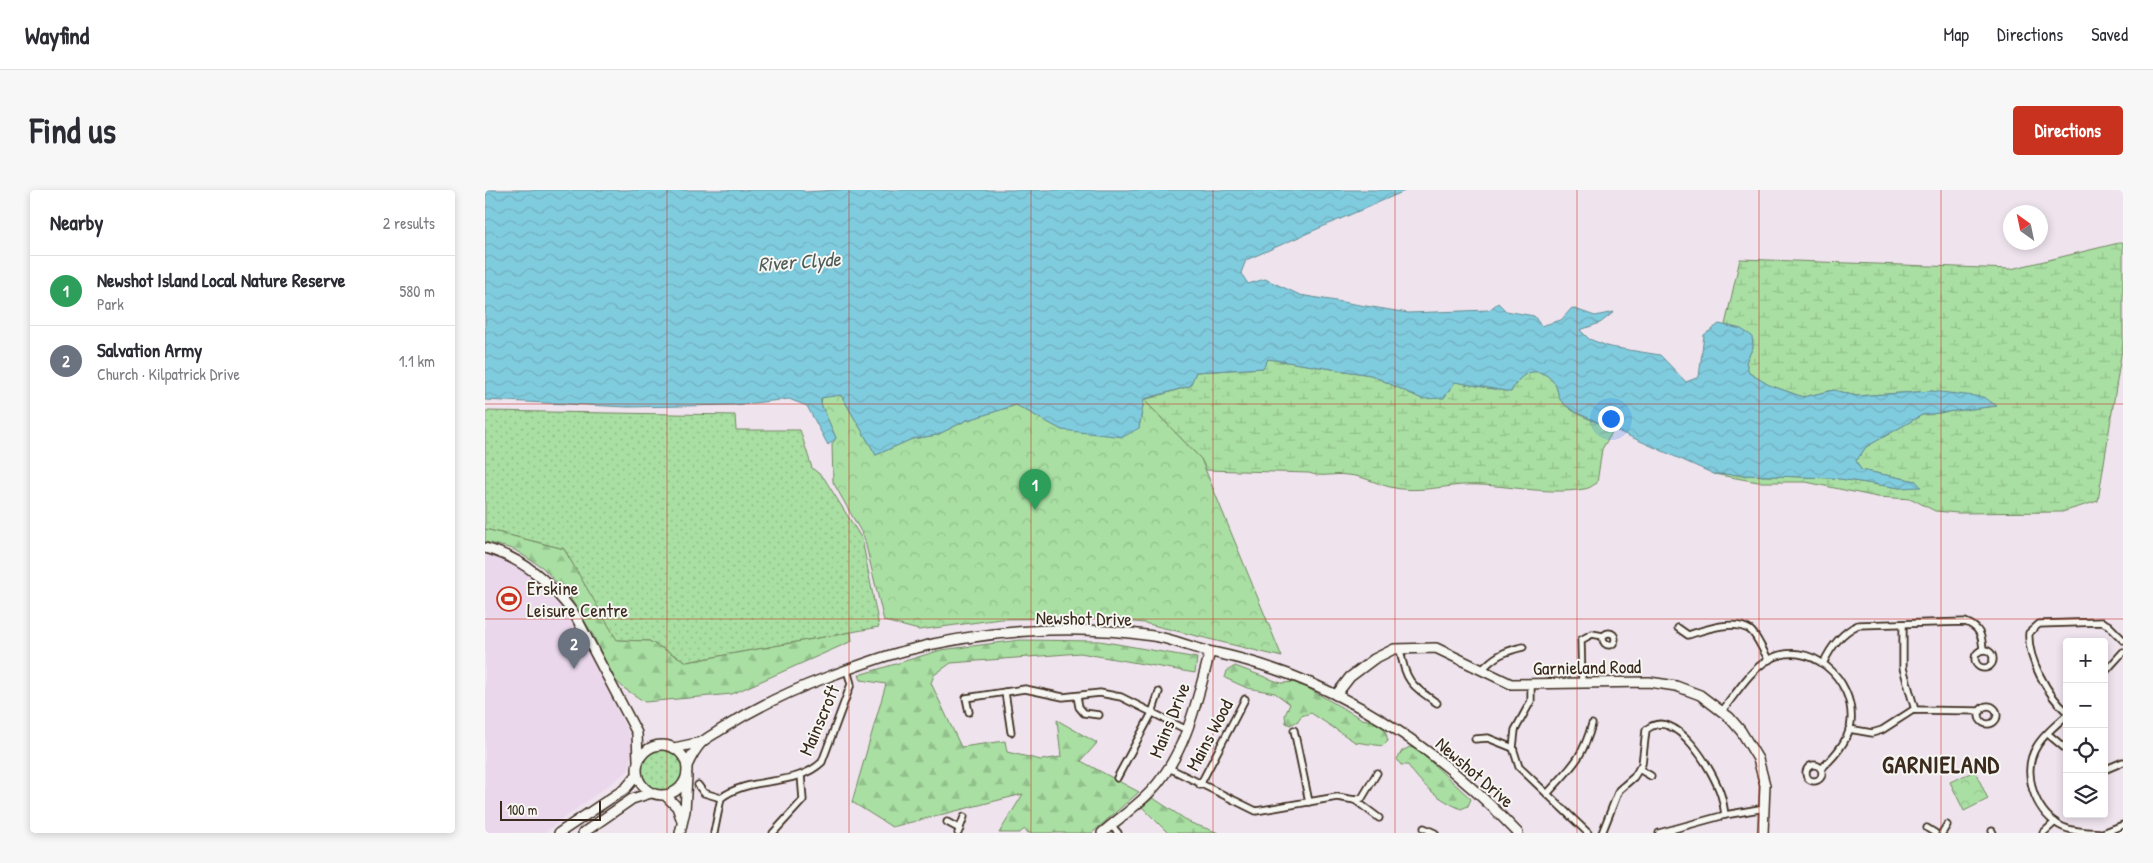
<!DOCTYPE html>
<html lang="en">
<head>
<meta charset="utf-8">
<style>
	body { margin:0; font-family:"Patrick Hand",sans-serif; background:#f7f7f7; color:#2b2b33 }
	.controls { position:absolute; right:15px; bottom:15px; display:grid; overflow:hidden; border-radius:5px; box-shadow:0 2px 8px #0003 }
	.controls button { width:45px; height:45px; display:grid; place-items:center; padding:0; border:0; border-bottom:1px solid #e1e1e2; background:#fff; color:#2b2b33; font:25px sans-serif }
	.compass { position:absolute; left:1518px; top:15px; width:45px; height:45px; border-radius:50%; background:#fff; box-shadow:0 2px 8px #0003; rotate:327deg }
	.scale { position:absolute; left:15px; bottom:12px; width:101px; box-sizing:border-box; padding-left:5px; border:2px solid #3b2a1e; border-top:0; font-size:14px; line-height:18px; white-space:nowrap; color:#3b2a1e; -webkit-text-stroke:4px #f6f6f2; paint-order:stroke }
	.you { position:absolute; left:1125px; top:228px; width:18px; height:18px; margin:-12px; border:4px solid #fff; border-radius:50%; background:#1a73e8; box-shadow:0 0 0 8px #1a73e833 }
	.badge { display:grid; place-items:center; width:32px; height:32px; border-radius:50%; background:#c8321e; color:#fff; font-size:16px; font-weight:700 }
	.pin { position:absolute; translate:-50% -41px; filter:drop-shadow(0 1px 2px #0008) }
	.pin::after { content:''; position:absolute; top:26px; width:18px; height:15px; background:inherit; clip-path:polygon(0 0,100% 0,50% 100%) }
	.list { margin:0; padding:0; list-style:none }
	h2 { display:flex; justify-content:space-between; align-items:center; height:65px; margin:0; padding:0 20px; font-size:21px }
	h2 small { font-size:16px; font-weight:400; color:#7c7c81 }
	.list li { display:grid; grid-template-columns:32px 1fr auto; gap:15px; align-items:center; box-sizing:border-box; height:70px; padding:0 20px; border-top:1px solid #e1e1e2 }
	.list b { display:block; font-size:19px; white-space:nowrap }
	.list p { margin:0; font-size:16px; white-space:nowrap; color:#7c7c81 }
	.list em { font-size:16px; font-style:normal; color:#7c7c81 }
	.icon { flex:none; width:28px; height:28px; fill:none; stroke:currentColor; stroke-width:2; stroke-linecap:round; stroke-linejoin:round }
	.map { position:relative; flex:none; width:1638px; height:643px; overflow:hidden; border-radius:5px }
	header { display:flex; align-items:center; gap:30px; box-sizing:border-box; height:70px; padding:0 25px; background:#fff; border-bottom:1px solid #e1e1e2 }
	header strong { font-size:24px }
	nav { display:flex; gap:28px; margin-inline-start:auto; font-size:18px }
	.intro { display:flex; align-items:center; justify-content:space-between; box-sizing:border-box; height:120px; padding:0 30px }
	h1 { margin:0; font-size:35px }
	.button { padding:12px 22px; border-radius:5px; background:#c8321e; color:#fff; font-size:18px; font-weight:700 }
	main { display:flex; gap:30px; padding:0 30px }
	aside { flex:1; background:#fff; border-radius:5px; box-shadow:0 2px 8px #0003 }
	.map>svg:first-child { display:block }
</style>
</head>
<body>
<header>
<strong>Wayfind</strong>
<nav><a>Map</a><a>Directions</a><a>Saved</a></nav>
</header>
<div class="intro"><h1>Find us</h1><a class="button">Directions</a></div>
<main>
<aside>
<h2>Nearby<small>2 results</small></h2>
<ul class="list">
<li><span class="badge" style="background:#2e9e5b">1</span><div><b>Newshot Island Local Nature Reserve</b><p>Park</p></div><em>580 m</em></li>
<li><span class="badge" style="background:#6b7280">2</span><div><b>Salvation Army</b><p>Church · Kilpatrick Drive</p></div><em>1.1 km</em></li>
</ul>
</aside>
<div class="map">
<svg width="1638" height="643" viewBox="0 0 1638 643">
	<defs>
		<pattern id="grass-dots" width="8" height="8" patternUnits="userSpaceOnUse" patternTransform="scale(1.25)"><rect width="8" height="8" fill="#a9dfa3"/><path d="M2 2h.1M6 6h.1" fill="none" stroke="#92c08c" stroke-width="1.8" stroke-linecap="round"/></pattern>
		<pattern id="forest-firs" width="22" height="20" patternUnits="userSpaceOnUse" patternTransform="scale(1.25)"><rect width="22" height="20" fill="#a9dfa3"/><path d="M5 1l3.5 6h-7zM16 11l3.5 6h-7z" fill="#92c08c"/></pattern>
		<pattern id="wetland-marsh" width="20" height="14" patternUnits="userSpaceOnUse" patternTransform="scale(1.25)"><rect width="20" height="14" fill="#a9dfa3"/><path d="M1 5h8M5 5V1M11 12h8M15 12V8" fill="none" stroke="#92c08c"/></pattern>
		<pattern id="park-crowns" width="20" height="18" patternUnits="userSpaceOnUse" patternTransform="scale(1.25)"><rect width="20" height="18" fill="#a9dfa3"/><path d="M2 6a3 3 0 1 1 6 0M12 15a3 3 0 1 1 6 0" fill="none" stroke="#92c08c"/></pattern>
		<pattern id="water-waves" width="16" height="10" patternUnits="userSpaceOnUse" patternTransform="scale(1.25)"><rect width="16" height="10" fill="#80ccdf"/><path d="M0 5q4-4 8 0t8 0" fill="none" stroke="#70afbf"/></pattern>
	</defs>
	<rect width="100%" height="100%" fill="#efe4ee"/>
	<filter id="ink" filterUnits="userSpaceOnUse"><feTurbulence type="fractalNoise" baseFrequency=".02" numOctaves="2"/><feDisplacementMap in="SourceGraphic" scale="10" xChannelSelector="R" yChannelSelector="G"/><feConvolveMatrix kernelMatrix="1 2 1 2 8 2 1 2 1" color-interpolation-filters="sRGB"/></filter>
	<g filter="url(#ink)">
		<polygon fill="#ead7eb" points="0,365 18,367 51,389 71,409 93,440 148,552 144,580 59,643 0,643"/>
		<g fill="url(#grass-dots)" stroke="#728460">
			<polygon points="0,221 250,225 251,240 315,240 327,278 339,288 377,349 394,437 202,472 164,451 131,450 79,359 0,339"/>
			<circle cx="177" cy="580" r="20"/>
		</g>
		<g fill="url(#forest-firs)" stroke="#728460">
			<polygon points="0,339 79,359 132,450 164,451 202,472 366,442 367,451 247,504 160,512 140,499 129,489 108,445 84,406 57,377 28,359 0,352"/>
			<polygon points="535,450 615,451 712,468 710,483 595,463 466,473 449,485 446,493 476,557 520,551 522,562 556,570 576,567 572,530 612,553 596,571 654,602 607,643 543,643 540,639 534,643 514,643 538,604 407,637 367,612 401,494 376,490 374,485 456,460"/>
			<polygon points="750,476 796,493 812,492 877,529 898,533 903,551 898,556 870,552 826,523 816,526 813,531 805,535 801,533 800,525 805,514 790,503 762,498 740,488 742,481"/>
			<path d="M925,557L933,560L986,609L983,616L976,619C953,609 936,595 923,575H916L912,569L917,561Z"/>
			<polygon points="668,608 706,633 734,643 683,643 657,617"/>
		</g>
		<g fill="url(#wetland-marsh)" stroke="#728460">
			<polygon points="1638,52 1638,153 1613,311 1577,322 1473,323 1450,321 1427,309 1392,307 1321,292 1273,292 1229,284 1348,288 1415,298 1431,291 1376,280 1371,271 1381,257 1437,225 1511,216 1447,201 1371,206 1349,200 1318,207 1284,195 1264,183 1261,172 1268,157 1256,139 1240,135 1255,69 1526,79"/>
			<path d="M783,169L886,185L937,209L970,192L1026,202C1035,181 1055,173 1070,194C1073,200 1073,208 1077,212C1090,226 1113,232 1129,239L1117,259L1112,293C1108,295 1104,299 1099,299C1059,306 1018,293 977,295C953,297 929,303 905,297C889,293 879,286 862,285C848,283 837,288 824,283L721,280L716,269L659,210L705,196L711,182L778,178Z"/>
		</g>
		<g fill="url(#park-crowns)" stroke="#728460">
			<polygon points="356,205 391,265 427,249 452,245 480,231 531,215 577,240 654,238 659,210 716,269 797,467 659,433 608,428 516,429 434,440 399,431 379,347 348,292 347,254 351,248 336,214 337,207"/>
			<polygon points="1490,581 1503,609 1479,621 1465,592"/>
		</g>
		<path fill="url(#water-waves)" stroke="#648b92" d="M0,0H317L320,2L352,0H922L761,70L756,83L763,94L780,89L815,105L923,123L1004,120L1013,113L1021,121L1049,126L1056,136L1076,130L1087,118L1110,126L1129,122L1115,133L1095,140L1104,149L1125,157L1175,165L1201,192L1214,187L1219,145L1234,134L1256,139L1267,146L1268,157L1261,172L1264,183L1284,195L1318,207L1349,200L1371,206L1447,201L1498,207L1512,216L1437,225L1381,257L1371,271L1376,280L1431,291L1436,297L1415,298L1348,288L1229,284L1090,222C1086,219 1081,216 1077,212C1073,208 1073,200 1070,194C1055,173 1035,181 1026,202L970,192L959,208L937,209L886,185L783,169L778,178L711,182L705,196L659,209L654,238L638,247L577,240L531,215L480,231L452,245L427,249L391,265L356,205L336,208V214L351,248L343,255L322,216L304,209L250,215L143,217L0,210Z"/>
		<g fill="none" stroke-linecap="round" stroke-linejoin="round">
			<g stroke="#3b2a1e" stroke-width="9">
				<g id="street">
					<polyline points="1418,434 1418,478 1430,520"/>
					<path d="M1193,438L1203,445C1219,440 1248,429 1265,440C1272,445 1278,462 1284,470"/>
					<circle cx="1124" cy="449" r="6"/>
					<path d="M915,459C920,491 926,495 952,513"/>
					<circle cx="1499" cy="469" r="9"/>
					<path d="M1338,474C1346,456 1356,443 1373,435L1480,432C1495,437 1497,446 1498,460"/>
					<path d="M996,481C1009,466 1020,461 1038,457"/>
					<polyline points="1619,483 1638,462"/>
					<polyline points="1046,493 1046,511 1030,540 1028,558 1034,577 1103,643"/>
					<polyline points="1097,493 1096,450 1107,444 1118,446"/>
					<polyline points="520,502 526,542"/>
					<polyline points="592,506 594,517 599,523 614,525"/>
					<circle cx="1503" cy="525" r="9"/>
					<path d="M1237,521C1251,504 1264,481 1283,470C1324,447 1370,489 1366,532C1364,551 1349,567 1336,579"/>
					<polyline points="484,522 481,508 540,499 578,507 615,503 636,507 702,540"/>
					<path d="M1582,522C1563,506 1542,468 1544,443L1554,434L1617,432L1623,435L1638,450"/>
					<path d="M1582,525C1572,534 1559,544 1552,556C1536,581 1549,620 1574,635C1586,642 1602,642 1615,643"/>
					<polyline points="1364,539 1387,543 1397,540 1428,520 1496,521"/>
					<polyline points="809,540 824,612"/>
					<polyline points="1563,544 1582,560"/>
					<polyline points="990,549 1003,548 1028,558"/>
					<circle cx="1329" cy="583" r="8"/>
					<polyline points="684,578 771,621 852,607 870,610 877,608 892,583"/>
					<polyline points="1154,579 1166,586"/>
					<polyline points="1619,580 1638,572"/>
					<polyline points="632,588 667,523 674,502"/>
					<polyline points="213,595 219,603 236,608"/>
					<polyline points="715,595 760,509"/>
					<path d="M1062,604C1086,577 1097,570 1107,534"/>
					<polyline points="870,610 894,628"/>
					<polyline points="462,632 475,639"/>
					<polyline points="626,635 633,643"/>
					<polyline points="939,638 950,643"/>
					<polyline points="1442,638 1450,643"/>
					<polyline points="1507,641 1508,643"/>
					<path d="M229,643L236,608C266,585 310,598 337,572L366,494L362,480"/>
					<polyline points="288,643 318,610 316,585"/>
					<polyline points="473,643 479,627"/>
					<path d="M1117,643L1134,600L1149,587L1157,574L1161,540C1190,514 1229,582 1236,605C1238,611 1239,618 1240,625"/>
					<polyline points="1174,643 1240,625 1280,618"/>
					<polyline points="1457,643 1462,635"/>
					<polyline points="1558,643 1570,632"/>
					<polyline points="1618,643 1638,635"/>
				</g>
			</g>
			<g stroke="#3b2a1e" stroke-width="12">
				<g id="secondary">
					<path d="M0,358C40,369 65,392 90,425L152,543L153,570"/>
					<polyline points="851,505 865,487 889,469 909,459 951,458 1026,494 1164,492 1191,496 1215,505 1244,527 1256,541 1273,569 1280,595 1278,643"/>
					<circle cx="177" cy="580" r="25"/>
					<polyline points="189,558 217,552"/>
					<path d="M202,576C206,567 210,559 217,552C224,546 233,542 240,537C272,517 305,501 340,488C366,478 392,468 419,461C498,440 587,434 668,446C688,449 707,458 727,462C848,487 949,554 1033,643"/>
					<polyline points="180,605 192,617 197,631"/>
					<polyline points="74,643 141,598 152,585"/>
					<polyline points="98,643 147,609 166,603"/>
					<polyline points="195,643 200,621 202,586"/>
					<path d="M617,643C633,629 652,616 666,601C701,564 712,510 725,462"/>
				</g>
			</g>
			<use href="#street" stroke="#f6f6f2" stroke-width="5.5"/>
			<use href="#secondary" stroke="#f6f6f2" stroke-width="9"/>
		</g>
	</g>
	<path fill="none" stroke="#c8321e" stroke-width="1" stroke-opacity="0.55" d="M182,0V643M364,0V643M546,0V643M728,0V643M910,0V643M1092,0V643M1274,0V643M1456,0V643M0,214H1638M0,429H1638"/>
	<defs>
		<g id="stadium-ring" transform="scale(1.25)"><circle r="9.5" fill="#f6f6f2" stroke="#c8321e" stroke-width="1.5"/><path d="M0-5a6.5 5 0 1 0 0 10a6.5 5 0 1 0 0-10ZM-3.5-1.8h7v3.6h-7Z" fill="#c8321e"/></g>
	</defs>
	<g fill-rule="evenodd">
		<use href="#stadium-ring" x="24" y="409"/>
	</g>
	<g text-anchor="middle" dominant-baseline="central" stroke-width="4" stroke-linejoin="round" paint-order="stroke">
		<g font-size="19" fill="#3b2a1e" stroke="#f6f6f2" text-anchor="start">
			<text x="42" y="398">Erskine<tspan x="42" dy="22">Leisure Centre</tspan></text>
		</g>
		<g font-size="19" fill="#3b2a1e" stroke="#f6f6f2">
			<text transform="translate(599 428) rotate(1)">Newshot Drive</text>
			<text transform="translate(1102 477) rotate(-1)">Garnieland Road</text>
			<text transform="translate(334 530) rotate(-67)">Mainscroft</text>
			<text transform="translate(684 530) rotate(-68)">Mains Drive</text>
			<text transform="translate(724 545) rotate(-62)">Mains Wood</text>
			<text transform="translate(990 582) rotate(41)">Newshot Drive</text>
		</g>
		<g font-size="20" font-style="italic" fill="#505b58" stroke="#f6f6f2">
			<text transform="translate(314 71) rotate(-4)">River Clyde</text>
		</g>
		<g font-size="24" font-weight="bold" letter-spacing="1" fill="#3b2a1e" stroke="#f6f6f2">
			<text x="1456" y="574">GARNIELAND</text>
		</g>
	</g>
</svg>
<div class="controls">
<button>+</button>
<button>−</button>
<button><svg class="icon" aria-label="locate" viewBox="0 0 24 24"><circle cx="12" cy="12" r="6"/><path d="M12 2v4M12 18v4M2 12h4M18 12h4"/></svg></button>
<button><svg class="icon" aria-label="layers" viewBox="0 0 24 24"><path d="M12 4l9 5-9 5-9-5zM3 14l9 5 9-5"/></svg></button>
</div>
<svg class="compass" viewBox="-18 -18 36 36"><path d="M0-13l5 13h-10z" fill="#e53935"/><path d="M0 13l5-13h-10z" fill="#7c7c81"/></svg>
<div class="scale">100 m</div>
<div class="you"></div>
<div class="pin badge" style="left:550px;top:320px;background:#2e9e5b">1</div>
<div class="pin badge" style="left:89px;top:479px;background:#6b7280">2</div>
</div>
</main>
</body>
</html>
